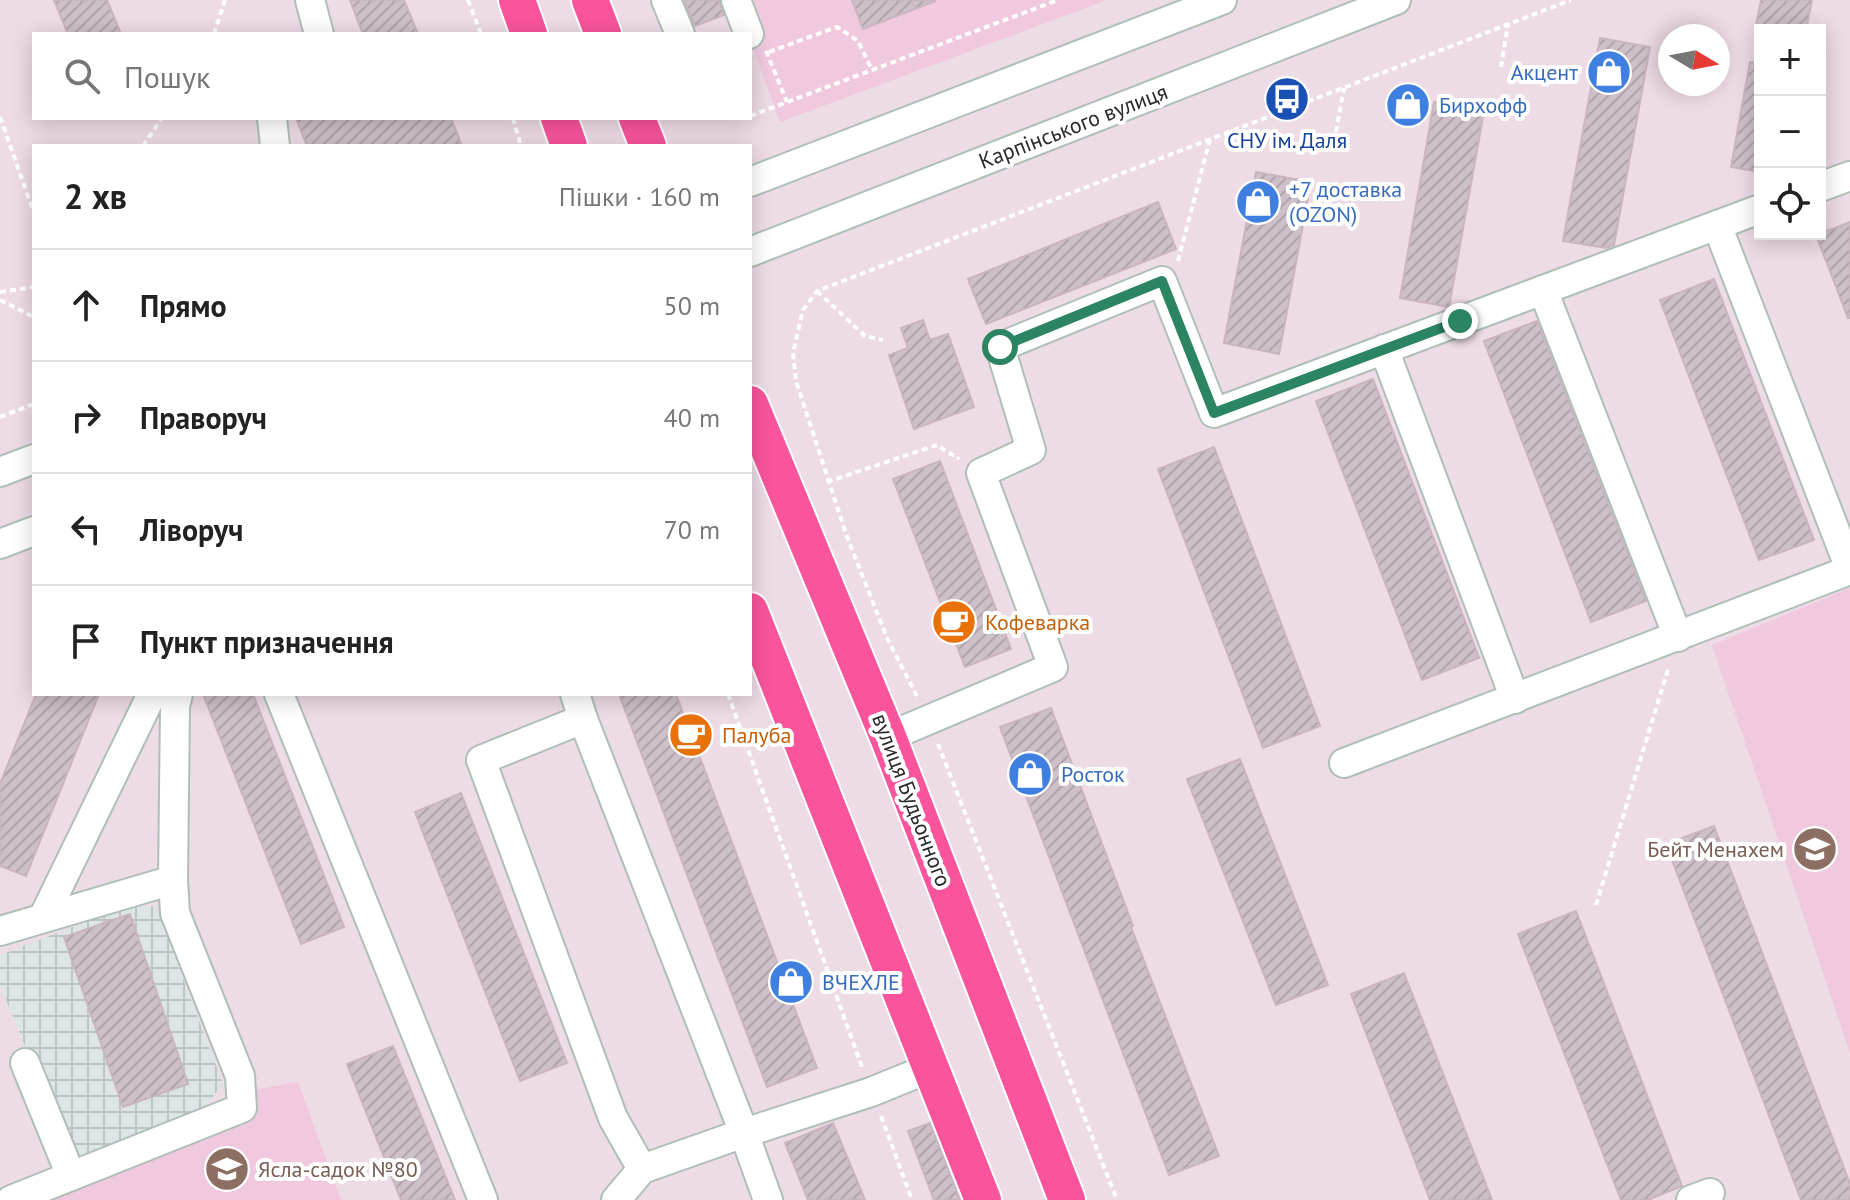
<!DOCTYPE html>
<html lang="uk">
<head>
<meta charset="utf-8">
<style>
	body { margin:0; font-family:"PT Sans",sans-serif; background:#f2f2f2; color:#222 }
	.controls { position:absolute; right:24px; top:24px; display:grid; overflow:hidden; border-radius:0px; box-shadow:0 4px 20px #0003 }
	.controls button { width:72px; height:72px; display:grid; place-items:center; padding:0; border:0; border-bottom:2px solid #e0e0e0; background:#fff; color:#222; font:40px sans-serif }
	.compass { position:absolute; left:1658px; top:24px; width:72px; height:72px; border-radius:50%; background:#fff; box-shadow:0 4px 20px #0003; rotate:100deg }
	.stop { position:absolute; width:24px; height:24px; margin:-18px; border:6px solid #2b8562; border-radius:50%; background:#fff }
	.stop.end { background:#2b8562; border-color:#fff; box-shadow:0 2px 8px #0008 }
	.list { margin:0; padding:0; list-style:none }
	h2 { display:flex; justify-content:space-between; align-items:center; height:104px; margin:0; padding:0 32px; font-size:34px }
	h2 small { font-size:26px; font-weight:400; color:#767676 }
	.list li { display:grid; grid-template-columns:52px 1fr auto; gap:24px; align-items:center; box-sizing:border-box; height:112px; padding:0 32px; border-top:2px solid #e0e0e0 }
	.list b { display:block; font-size:30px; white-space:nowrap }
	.list em { font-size:26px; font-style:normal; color:#767676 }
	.icon { flex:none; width:44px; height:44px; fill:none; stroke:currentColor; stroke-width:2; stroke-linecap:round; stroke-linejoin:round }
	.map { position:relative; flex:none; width:1850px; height:1200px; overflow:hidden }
	.search { position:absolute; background:#fff; box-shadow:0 4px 20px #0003; left:32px; top:32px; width:720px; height:88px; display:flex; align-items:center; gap:20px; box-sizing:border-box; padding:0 28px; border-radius:0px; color:#767676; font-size:30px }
	.panel { position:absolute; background:#fff; box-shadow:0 4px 20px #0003; left:32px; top:144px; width:720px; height:552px; border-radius:0px }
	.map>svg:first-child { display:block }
</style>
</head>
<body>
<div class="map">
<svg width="1850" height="1200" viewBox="0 0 1850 1200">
	<defs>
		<pattern id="industrial-grid" width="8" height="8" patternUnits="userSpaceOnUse" patternTransform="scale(2)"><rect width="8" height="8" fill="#dce4e5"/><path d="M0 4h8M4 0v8" fill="none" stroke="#bdc4c5"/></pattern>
		<pattern id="building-hatch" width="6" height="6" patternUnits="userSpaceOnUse" patternTransform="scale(2)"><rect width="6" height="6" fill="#cec0c9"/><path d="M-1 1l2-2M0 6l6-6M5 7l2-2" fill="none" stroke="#b1a5ad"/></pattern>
	</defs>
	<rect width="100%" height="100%" fill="#eddbe6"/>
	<polygon fill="url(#industrial-grid)" points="156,906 223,1084 199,1114 73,1163 0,985 0,955 119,909"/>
	<g fill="#f0c9de">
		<polygon points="735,0 1107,0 780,122"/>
		<polygon points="1850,588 1850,1053 1712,645"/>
		<polygon points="298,1082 341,1200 48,1200 202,1137 233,1094"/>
	</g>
	<g fill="url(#building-hatch)" stroke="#c9b4c0" stroke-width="2">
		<polygon points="54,0 107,0 121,34 68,34"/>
		<polygon points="350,0 404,0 418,34 363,34"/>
		<polygon points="684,0 719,0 724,15 695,26"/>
		<polygon points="852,0 934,0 935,1 863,29"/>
		<polygon points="1761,0 1812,0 1806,30 1755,30"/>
		<polygon points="1600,38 1650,47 1614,245 1606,248 1563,241"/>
		<polygon points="1750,62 1760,63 1760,172 1731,167"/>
		<polygon points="1434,102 1484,111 1449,307 1400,298"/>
		<polygon points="296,118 451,118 462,146 307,146"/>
		<polygon points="1256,172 1311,182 1279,354 1224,343"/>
		<polygon points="1158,202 1176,249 986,324 968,279"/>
		<polygon points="1850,222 1850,318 1848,318 1816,235"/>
		<polygon points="1714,279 1814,540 1759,560 1660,300"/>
		<polygon points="923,320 930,340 948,334 974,407 914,429 889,355 908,348 901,328"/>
		<polygon points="1537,321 1646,601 1591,622 1484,341"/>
		<polygon points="1373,379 1479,658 1422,680 1316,401"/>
		<polygon points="1214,447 1320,726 1263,748 1158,469"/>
		<polygon points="940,461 1011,649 965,667 893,479"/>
		<polygon points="36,694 99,694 26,876 0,866 0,784"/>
		<polygon points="203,694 253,694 344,927 301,944"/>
		<polygon points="619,694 676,694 817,1068 767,1087"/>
		<polygon points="1051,708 1133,926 1131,927 1219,1156 1169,1175 1000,727"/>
		<polygon points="1240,759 1328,985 1276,1005 1187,779"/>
		<polygon points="461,793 567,1063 520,1081 415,812"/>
		<polygon points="1714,826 1850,1184 1850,1200 1801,1200 1666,844"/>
		<polygon points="1576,911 1682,1186 1648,1200 1621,1200 1518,934"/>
		<polygon points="130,914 188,1084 123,1107 64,937"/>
		<polygon points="1404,973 1492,1200 1430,1200 1351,994"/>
		<polygon points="393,1046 455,1200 401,1200 347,1064"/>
		<polygon points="833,1123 865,1200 808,1200 785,1143"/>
		<polygon points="930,1123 960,1200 934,1200 908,1131"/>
	</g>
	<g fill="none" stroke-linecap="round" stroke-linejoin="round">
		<g stroke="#afbfb8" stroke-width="32">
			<g id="minor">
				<polyline points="310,0 319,34"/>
				<polyline points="666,0 680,34"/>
				<polyline points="736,0 749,34"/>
				<polyline points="272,118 275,146"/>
				<polyline points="750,182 1222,0"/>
				<polyline points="1820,187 1850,176"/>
				<polyline points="1717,225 1850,569"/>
				<polyline points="750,252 1396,0"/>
				<polyline points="1543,290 1678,637"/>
				<polyline points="1384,349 1515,699"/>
				<polyline points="0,472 34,459"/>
				<polyline points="0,544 34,531"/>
				<polyline points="279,694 483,1200"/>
				<polyline points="575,694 583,719"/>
				<polyline points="888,737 1053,667 981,473 1031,450 1000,347 1162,281 1214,413 1760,209"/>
				<polyline points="1344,763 1850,570"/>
				<polyline points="43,918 152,694"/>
				<polyline points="0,931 173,880"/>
				<polyline points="25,1063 71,1176"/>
				<polyline points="642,1169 613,1118 481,760 583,719 744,1133 871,1092 930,1068"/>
				<polyline points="11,1200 242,1108 240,1076 175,913 173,880 175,706 178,694"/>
				<polyline points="616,1200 642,1169 744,1133 768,1200"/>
				<polyline points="1691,1200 1710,1193"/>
			</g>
		</g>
		<g stroke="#fff" stroke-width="40">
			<g id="major">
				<polyline points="517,0 529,34"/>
				<polyline points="590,0 603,34"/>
				<polyline points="559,118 569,146"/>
				<polyline points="637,118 648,146"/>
				<polyline points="750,404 888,737 1067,1200"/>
				<polyline points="750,611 983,1200"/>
			</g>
		</g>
		<g stroke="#fff" stroke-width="4" stroke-dasharray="6 4" stroke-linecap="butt">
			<polyline points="468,0 481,34"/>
			<polyline points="214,34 225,0"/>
			<polyline points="766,51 787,102"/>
			<polyline points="769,52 837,27 858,41 872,70"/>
			<polyline points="1501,67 1508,24"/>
			<polyline points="750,116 1058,0"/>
			<polyline points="0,117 34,213"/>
			<polyline points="513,118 521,146"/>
			<polyline points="1336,132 1344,88"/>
			<polyline points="143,146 162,118"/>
			<polyline points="1178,261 1210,139"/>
			<polyline points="817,291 865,336 883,340"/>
			<polyline points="0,292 34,287"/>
			<polyline points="0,300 34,317"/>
			<polyline points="0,417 34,404"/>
			<polyline points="827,482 937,445 959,459"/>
			<polyline points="728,694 862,1067"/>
			<polyline points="917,696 887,638 846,534 796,381 793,353 803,310 817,291 1571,0"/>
			<polyline points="938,744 1117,1200"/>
			<polyline points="1596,905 1669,666"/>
			<polyline points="881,1116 912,1200"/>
		</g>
		<use href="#minor" stroke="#fff" stroke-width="28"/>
		<use href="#major" stroke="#f9549c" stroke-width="36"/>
	</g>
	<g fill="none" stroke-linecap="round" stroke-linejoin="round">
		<polyline stroke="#2b8562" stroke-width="10" points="1000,347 1162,281 1214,413 1460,321"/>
	</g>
	<defs>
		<g id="shop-disc" transform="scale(2.3)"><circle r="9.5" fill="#3f7fe0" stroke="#fff"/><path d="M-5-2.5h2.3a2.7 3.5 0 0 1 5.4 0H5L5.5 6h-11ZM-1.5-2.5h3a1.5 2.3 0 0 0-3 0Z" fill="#fff"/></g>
		<g id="bus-disc" transform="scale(2.3)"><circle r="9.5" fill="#1a4fb4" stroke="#fff"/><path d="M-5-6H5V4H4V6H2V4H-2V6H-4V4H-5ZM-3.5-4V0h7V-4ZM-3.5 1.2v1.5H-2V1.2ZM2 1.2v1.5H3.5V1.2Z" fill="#fff"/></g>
		<g id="cafe-disc" transform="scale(2.3)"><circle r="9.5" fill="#e8710a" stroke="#fff"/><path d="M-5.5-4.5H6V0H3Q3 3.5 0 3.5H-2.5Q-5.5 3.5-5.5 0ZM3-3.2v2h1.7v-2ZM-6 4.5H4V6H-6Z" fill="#fff"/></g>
		<g id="school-disc" transform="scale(2.3)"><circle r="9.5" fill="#8d6e63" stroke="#fff"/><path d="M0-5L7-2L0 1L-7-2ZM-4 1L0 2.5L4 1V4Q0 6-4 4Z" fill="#fff"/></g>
	</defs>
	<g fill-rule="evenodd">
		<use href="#shop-disc" x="1609" y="72"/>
		<use href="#bus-disc" x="1287" y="99"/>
		<use href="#shop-disc" x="1408" y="105"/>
		<use href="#shop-disc" x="1258" y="202"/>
		<use href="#cafe-disc" x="954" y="622"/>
		<use href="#cafe-disc" x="691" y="735"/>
		<use href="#shop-disc" x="1030" y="774"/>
		<use href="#school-disc" x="1815" y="849"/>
		<use href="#shop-disc" x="791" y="982"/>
		<use href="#school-disc" x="227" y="1169"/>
	</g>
	<g text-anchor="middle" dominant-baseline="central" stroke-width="8" stroke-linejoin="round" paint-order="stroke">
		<g font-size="22" fill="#366cbe" stroke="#fff" text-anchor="start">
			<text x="1578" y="72" text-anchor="end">Акцент</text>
			<text x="1439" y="105">Бирхофф</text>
			<text x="1289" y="189">+7 доставка<tspan x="1289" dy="25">(OZON)</tspan></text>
			<text x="1061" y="774">Росток</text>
			<text x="822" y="982">ВЧЕХЛЕ</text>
		</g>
		<g font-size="22" fill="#2a2a2a" stroke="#fff">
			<text transform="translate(1073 126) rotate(-21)">Карпінського вулиця</text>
			<text transform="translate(912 800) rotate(69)">вулиця Будьонного</text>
		</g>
		<g font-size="22" fill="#164399" stroke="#fff">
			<text x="1287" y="140">СНУ ім. Даля</text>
		</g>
		<g font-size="22" fill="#c56008" stroke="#fff" text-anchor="start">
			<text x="985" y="622">Кофеварка</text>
			<text x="722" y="735">Палуба</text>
		</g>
		<g font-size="22" fill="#785e54" stroke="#fff" text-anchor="end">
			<text x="1784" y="849">Бейт Менахем</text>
			<text x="258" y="1169" text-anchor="start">Ясла-садок №80</text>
		</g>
	</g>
</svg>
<div class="controls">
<button>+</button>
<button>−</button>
<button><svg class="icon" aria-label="locate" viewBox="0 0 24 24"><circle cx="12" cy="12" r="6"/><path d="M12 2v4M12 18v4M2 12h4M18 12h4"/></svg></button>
</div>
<svg class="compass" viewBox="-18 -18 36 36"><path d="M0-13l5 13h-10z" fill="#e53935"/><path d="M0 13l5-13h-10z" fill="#767676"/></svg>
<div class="stop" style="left:1000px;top:347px"></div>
<div class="stop end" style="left:1460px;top:321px"></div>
<div class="search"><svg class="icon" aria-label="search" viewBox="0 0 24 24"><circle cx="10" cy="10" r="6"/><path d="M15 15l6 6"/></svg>Пошук</div>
<section class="panel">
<h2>2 хв<small>Пішки · 160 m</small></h2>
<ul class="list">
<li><svg class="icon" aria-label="ahead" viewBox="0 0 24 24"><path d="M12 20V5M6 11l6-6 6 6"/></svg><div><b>Прямо</b></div><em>50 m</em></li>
<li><svg class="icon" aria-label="right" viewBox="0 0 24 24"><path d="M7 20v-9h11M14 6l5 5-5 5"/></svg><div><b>Праворуч</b></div><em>40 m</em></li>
<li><svg class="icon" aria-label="left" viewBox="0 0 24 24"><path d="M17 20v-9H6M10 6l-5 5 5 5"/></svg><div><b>Ліворуч</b></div><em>70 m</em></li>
<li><svg class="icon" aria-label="arrive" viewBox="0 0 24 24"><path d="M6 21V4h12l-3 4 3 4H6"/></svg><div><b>Пункт призначення</b></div></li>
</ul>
</section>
</div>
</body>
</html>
